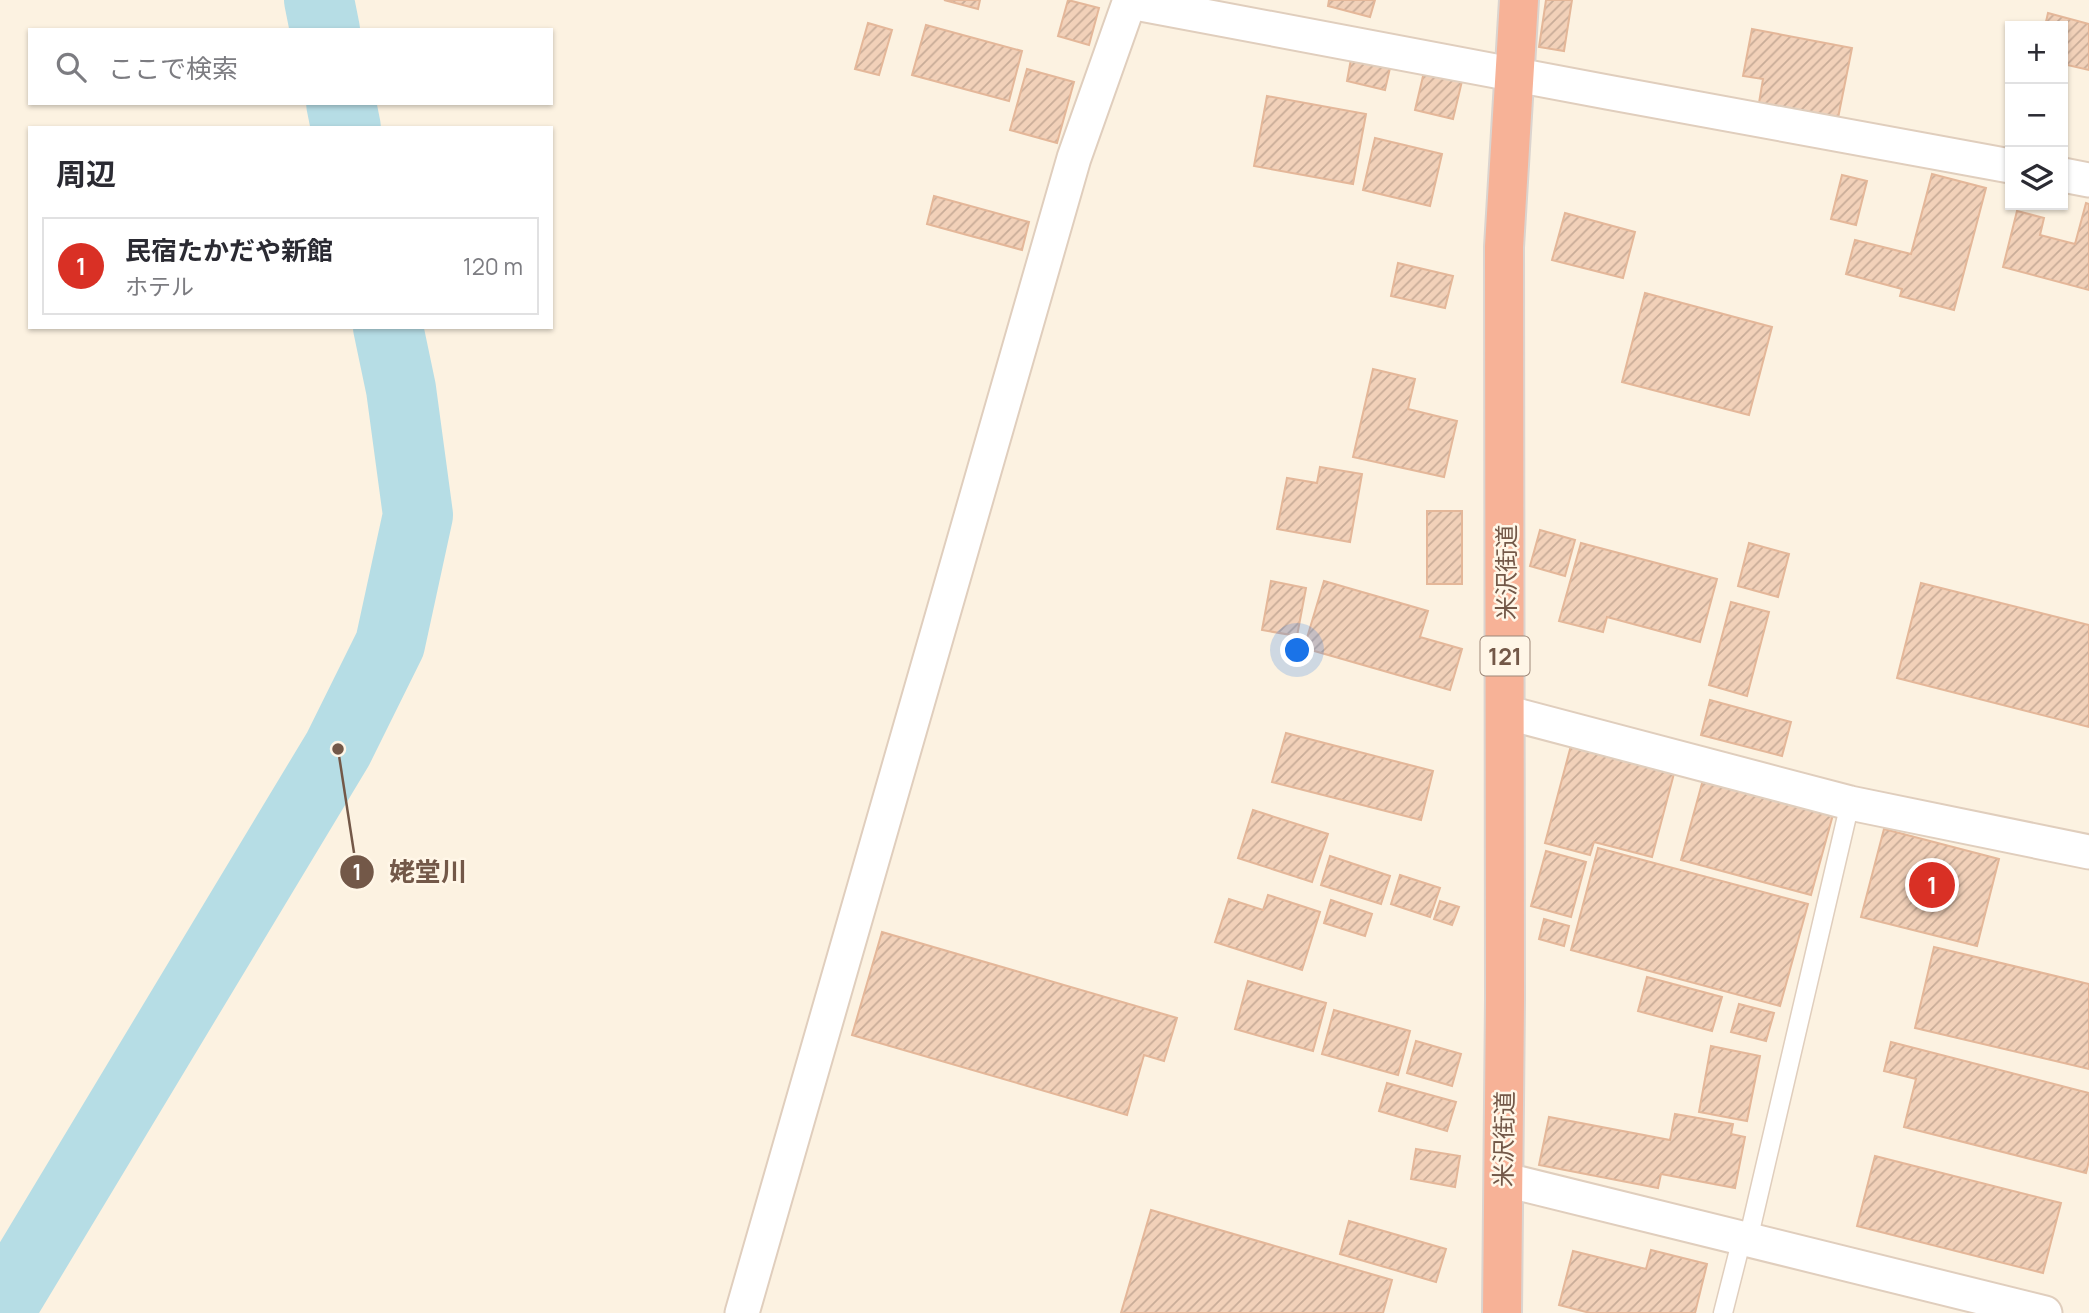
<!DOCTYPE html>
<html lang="ja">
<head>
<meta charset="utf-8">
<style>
	body { margin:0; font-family:Manrope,"Noto Sans JP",sans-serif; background:#f7f7f7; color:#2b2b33 }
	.controls { position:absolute; right:21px; top:21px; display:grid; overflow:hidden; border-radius:0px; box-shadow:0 2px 5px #0004 }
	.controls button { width:63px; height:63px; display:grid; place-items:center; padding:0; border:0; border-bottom:2px solid #e1e1e2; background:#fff; color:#2b2b33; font:35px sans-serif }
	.you { position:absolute; left:1298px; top:651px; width:24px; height:24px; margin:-18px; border:5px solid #fff; border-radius:50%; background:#1a73e8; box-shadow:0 0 0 10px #1a73e833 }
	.badge { display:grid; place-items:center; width:46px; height:46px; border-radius:50%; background:#d93025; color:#fff; font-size:23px; font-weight:700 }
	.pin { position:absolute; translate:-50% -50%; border:4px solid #fff; box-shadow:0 2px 7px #0006 }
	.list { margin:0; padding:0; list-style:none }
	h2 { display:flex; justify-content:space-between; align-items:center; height:91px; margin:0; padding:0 28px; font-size:30px }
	h2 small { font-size:23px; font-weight:400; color:#7c7c81 }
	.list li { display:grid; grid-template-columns:46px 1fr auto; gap:21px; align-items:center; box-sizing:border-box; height:98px; margin:0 14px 14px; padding:0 14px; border:2px solid #e1e1e2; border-radius:0px }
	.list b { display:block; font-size:26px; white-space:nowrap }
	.list p { margin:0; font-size:23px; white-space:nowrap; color:#7c7c81 }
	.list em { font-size:23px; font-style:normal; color:#7c7c81 }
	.icon { flex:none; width:38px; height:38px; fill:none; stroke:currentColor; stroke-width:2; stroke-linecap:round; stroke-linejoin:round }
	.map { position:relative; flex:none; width:2089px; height:1313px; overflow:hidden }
	.search { position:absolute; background:#fff; box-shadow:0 2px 5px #0004; left:28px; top:28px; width:525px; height:77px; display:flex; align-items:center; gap:18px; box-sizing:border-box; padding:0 24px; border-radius:0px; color:#7c7c81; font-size:26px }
	.panel { position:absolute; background:#fff; box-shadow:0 2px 5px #0004; left:28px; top:126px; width:525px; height:203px; border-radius:0px }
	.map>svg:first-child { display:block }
</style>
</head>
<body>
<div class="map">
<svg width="2089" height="1313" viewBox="0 0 2089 1313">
	<defs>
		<pattern id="building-hatch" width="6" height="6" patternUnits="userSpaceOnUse" patternTransform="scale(1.75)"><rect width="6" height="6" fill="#f2d1b9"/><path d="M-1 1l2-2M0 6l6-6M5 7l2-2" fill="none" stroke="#c8ac98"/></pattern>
	</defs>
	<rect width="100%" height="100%" fill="#fcf2e1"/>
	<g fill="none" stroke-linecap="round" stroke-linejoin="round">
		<g stroke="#b6dde5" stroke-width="70">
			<polyline points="319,0 325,30"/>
			<polyline points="341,103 346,128"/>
			<polyline points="0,1310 338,749 390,644 418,515 401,389 388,327"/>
		</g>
	</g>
	<g fill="url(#building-hatch)" stroke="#e4b799" stroke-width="2">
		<polygon points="944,0 980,0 978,9"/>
		<polygon points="1068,0 1099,8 1089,45 1058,36"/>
		<polygon points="1329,0 1375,0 1370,17 1328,6"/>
		<polygon points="1546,0 1572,0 1564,51 1539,47"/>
		<polygon points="2048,13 2089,24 2089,70 2063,64 2063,26 2045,26"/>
		<polygon points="868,23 892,30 879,75 855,69"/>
		<polygon points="926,25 1022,51 1009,101 912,75"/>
		<polygon points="1752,29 1852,48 1838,118 1759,103 1763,79 1743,76"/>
		<polygon points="1351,59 1390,68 1385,90 1347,81"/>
		<polygon points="1027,69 1074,82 1057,143 1010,130"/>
		<polygon points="1424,72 1462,81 1453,119 1415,110"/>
		<polygon points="1267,96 1366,114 1353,184 1254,166"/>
		<polygon points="1375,138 1442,154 1430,206 1363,190"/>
		<polygon points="1932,174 1986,188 1954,310 1900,296 1902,289 1846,274 1855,240 1911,254"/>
		<polygon points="1842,175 1867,181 1856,225 1831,219"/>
		<polygon points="934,196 1029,222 1022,250 927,224"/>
		<polygon points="2086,203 2089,204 2089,290 2003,267 2017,211 2044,218 2040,235 2075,244"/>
		<polygon points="1565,213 1635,232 1623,278 1552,260"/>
		<polygon points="1398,263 1453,276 1445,308 1391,296"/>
		<polygon points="1645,293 1772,327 1749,415 1622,382"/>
		<polygon points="1373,369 1415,379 1408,409 1457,421 1444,477 1353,457"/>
		<polygon points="1320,467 1362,474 1350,542 1277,529 1287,478 1317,483"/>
		<rect x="1427" y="511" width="35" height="73"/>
		<polygon points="1540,530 1575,540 1565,576 1530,566"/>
		<polygon points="1581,543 1717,579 1700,642 1607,617 1603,632 1559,621"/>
		<polygon points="1749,543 1789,554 1778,597 1738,586"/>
		<polygon points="1271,581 1306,588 1297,636 1262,630"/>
		<polygon points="1324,581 1428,611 1420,637 1462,649 1450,690 1304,648"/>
		<polygon points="1921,583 2089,625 2089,727 1897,678"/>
		<polygon points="1731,602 1769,612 1747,696 1709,685"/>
		<polygon points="1710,700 1791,722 1782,756 1701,735"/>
		<polygon points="1286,733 1433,771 1421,820 1272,782"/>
		<polygon points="1573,738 1676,766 1652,857 1594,842 1590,855 1545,843"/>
		<polygon points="1704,776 1834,811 1811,895 1681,860"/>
		<polygon points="1253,810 1328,834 1312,882 1238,858"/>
		<polygon points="1884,829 1999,859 1977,946 1861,917"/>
		<polygon points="1598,848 1808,904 1780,1006 1571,950"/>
		<polygon points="1546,851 1586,862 1571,917 1531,906"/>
		<polygon points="1330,856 1390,876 1381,904 1321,885"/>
		<polygon points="1400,875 1440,888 1430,917 1391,904"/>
		<polygon points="1268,895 1320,912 1302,970 1215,942 1229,899 1263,910"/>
		<polygon points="1331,900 1372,914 1365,936 1324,923"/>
		<polygon points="1440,901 1459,907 1452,925 1434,919"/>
		<polygon points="1544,919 1569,926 1564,946 1539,939"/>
		<polygon points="882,932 1177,1018 1164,1061 1144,1055 1127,1115 852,1035"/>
		<polygon points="1934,947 2089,984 2089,1069 1915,1028"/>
		<polygon points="1647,977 1722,997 1712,1031 1638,1011"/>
		<polygon points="1248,981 1326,1003 1313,1051 1235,1029"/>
		<polygon points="1739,1004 1774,1013 1766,1041 1731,1032"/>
		<polygon points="1334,1010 1410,1031 1398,1075 1322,1054"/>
		<polygon points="1416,1041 1461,1054 1452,1086 1407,1073"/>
		<polygon points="1891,1042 2089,1093 2089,1161 2086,1173 1904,1127 1916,1079 1884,1071"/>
		<polygon points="1711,1046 1760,1056 1747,1121 1699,1112"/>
		<polygon points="1387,1083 1456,1102 1447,1131 1379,1111"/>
		<polygon points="1675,1114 1733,1124 1731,1134 1745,1137 1735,1188 1661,1174 1658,1188 1539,1165 1549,1117 1670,1140"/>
		<polygon points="1416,1149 1460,1156 1455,1187 1411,1179"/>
		<polygon points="1875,1156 2061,1203 2043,1273 1857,1226"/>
		<polygon points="1151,1210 1392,1280 1383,1313 1121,1313"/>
		<polygon points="1349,1221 1446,1249 1436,1282 1340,1254"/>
		<polygon points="1651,1250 1707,1264 1695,1313 1590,1313 1559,1305 1573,1251 1646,1269"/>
	</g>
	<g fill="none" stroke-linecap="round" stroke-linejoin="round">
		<g stroke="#e0cebd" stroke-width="21">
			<g id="lane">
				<polyline points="1748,1240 1850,803"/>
				<polyline points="1723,1313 1742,1238"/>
			</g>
		</g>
		<g stroke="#e0cebd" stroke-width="37">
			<g id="street">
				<polyline points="1130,2 1607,92 2010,166"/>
				<polyline points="2063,175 2089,180"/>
				<polyline points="1505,712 1850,803 2089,852"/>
				<polyline points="1502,1179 2045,1313"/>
				<polyline points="742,1313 1074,158 1130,0"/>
			</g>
		</g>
		<g stroke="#dbd4cf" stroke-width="42">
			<polyline id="highway" points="1502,1313 1505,999 1504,247 1519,0"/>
		</g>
		<use href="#lane" stroke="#fff" stroke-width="18"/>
		<use href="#street" stroke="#fff" stroke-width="33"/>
		<use href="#highway" stroke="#f7b297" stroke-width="38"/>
	</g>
	<g text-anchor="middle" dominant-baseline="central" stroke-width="5" stroke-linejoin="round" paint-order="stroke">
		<rect fill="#fff6e7" stroke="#9d8778" stroke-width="2" x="1480.5" y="636.5" width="49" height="39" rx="5"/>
		<g font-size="23" font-weight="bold" fill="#735848">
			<text x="1505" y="656">121</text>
		</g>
		<g font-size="24" fill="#735848" stroke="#fff6e7">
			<text transform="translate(1505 572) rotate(-90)">米沢街道</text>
			<text transform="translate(1503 1139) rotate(-89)">米沢街道</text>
		</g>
	</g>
	<path fill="none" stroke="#735848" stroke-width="2.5" d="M338 749L357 872"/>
	<g fill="#735848" stroke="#fff6e7" stroke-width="2.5">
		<circle cx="338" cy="749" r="7"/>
		<circle cx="357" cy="872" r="18"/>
	</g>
	<g font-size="21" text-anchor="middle" font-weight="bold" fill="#fff">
		<text x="357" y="880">1</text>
	</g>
	<g font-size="26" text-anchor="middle" font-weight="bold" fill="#735848" stroke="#fff6e7" stroke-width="5" stroke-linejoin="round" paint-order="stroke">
		<text x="428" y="881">姥堂川</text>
	</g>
</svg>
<div class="controls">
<button>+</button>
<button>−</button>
<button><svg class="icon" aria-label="layers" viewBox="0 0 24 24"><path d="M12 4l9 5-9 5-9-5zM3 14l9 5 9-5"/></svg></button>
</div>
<div class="you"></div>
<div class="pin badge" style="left:1932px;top:885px">1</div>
<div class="search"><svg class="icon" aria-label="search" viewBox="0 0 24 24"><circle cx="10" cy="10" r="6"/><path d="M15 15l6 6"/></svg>ここで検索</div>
<section class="panel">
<h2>周辺<small></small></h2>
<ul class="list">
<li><span class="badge">1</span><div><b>民宿たかだや新館</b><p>ホテル</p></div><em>120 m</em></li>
</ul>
</section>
</div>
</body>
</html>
